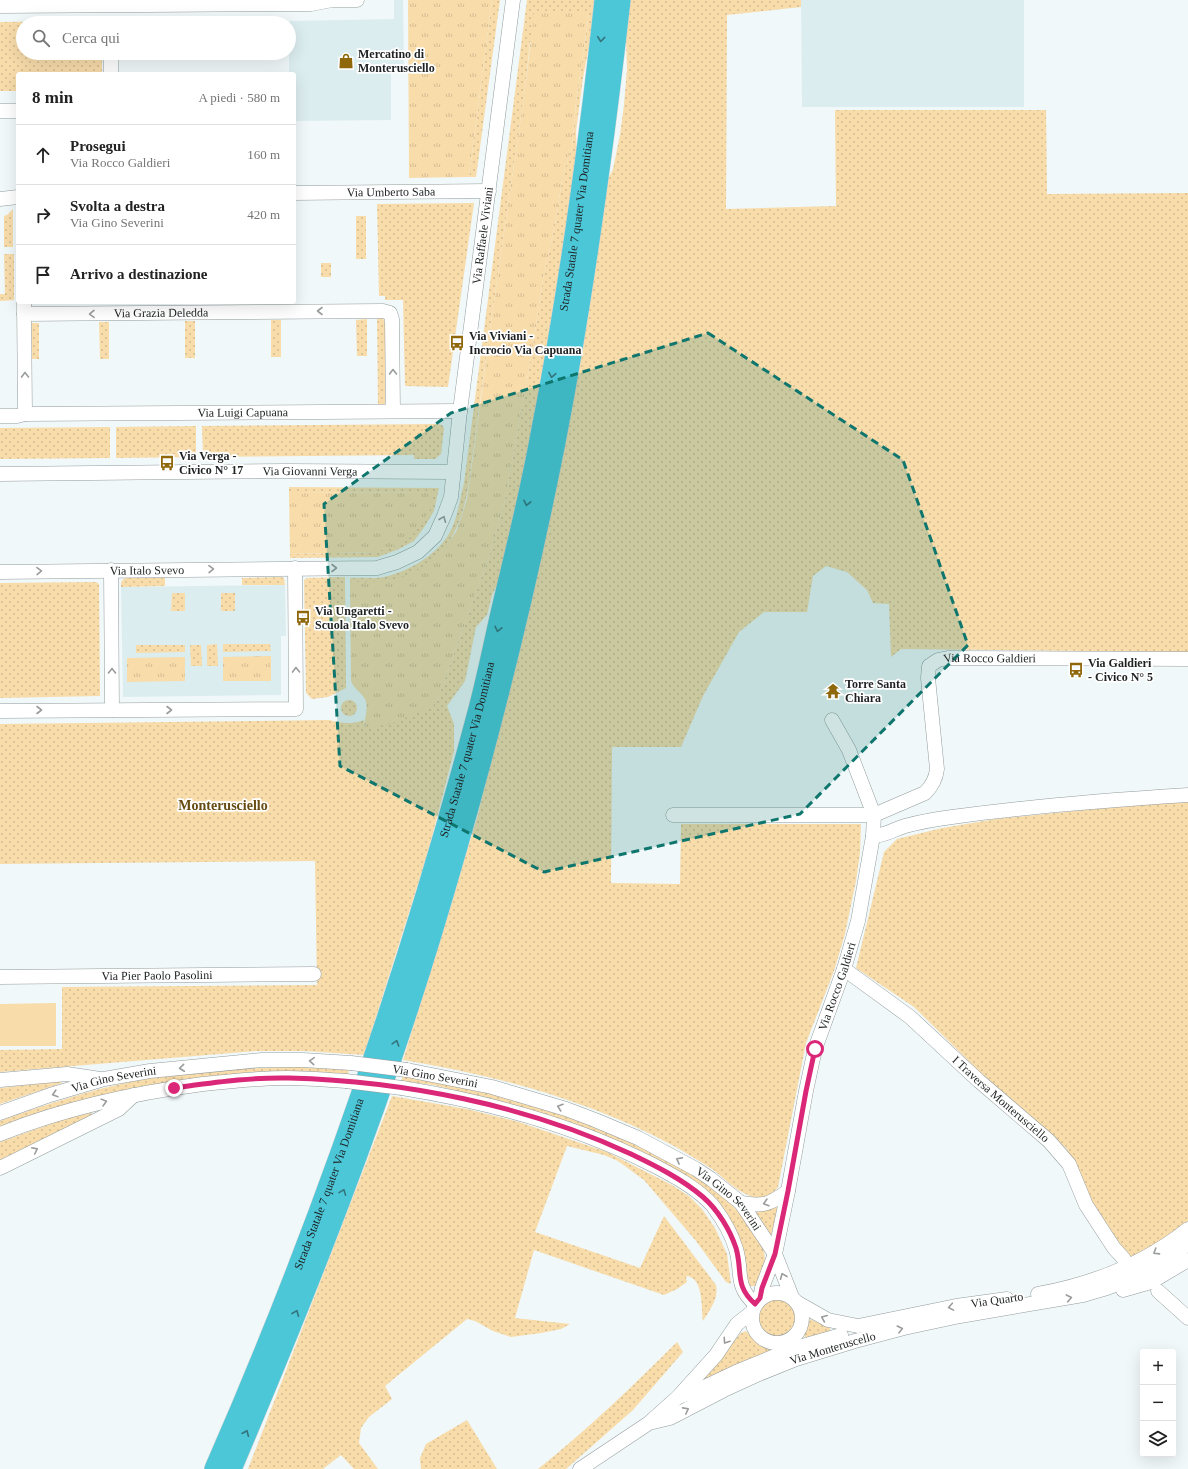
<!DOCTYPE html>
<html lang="it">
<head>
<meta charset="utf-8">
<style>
	body { margin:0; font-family:Georgia,serif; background:#f6f6f6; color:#222 }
	.controls { position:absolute; right:12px; bottom:12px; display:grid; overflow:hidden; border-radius:4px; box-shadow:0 4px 16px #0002 }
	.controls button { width:36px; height:36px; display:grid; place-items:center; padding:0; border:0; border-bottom:1px solid #e0e0e0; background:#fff; color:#222; font:20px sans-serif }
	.stop { position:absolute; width:12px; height:12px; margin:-9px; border:3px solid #db2777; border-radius:50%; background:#fff }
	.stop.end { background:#db2777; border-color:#fff; box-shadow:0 1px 4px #0008 }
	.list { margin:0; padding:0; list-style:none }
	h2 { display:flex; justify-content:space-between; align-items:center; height:52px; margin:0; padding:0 16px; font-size:17px }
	h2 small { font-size:13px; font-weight:400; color:#767676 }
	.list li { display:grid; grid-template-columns:26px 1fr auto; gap:12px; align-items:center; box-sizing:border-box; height:60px; padding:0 16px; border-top:1px solid #e0e0e0 }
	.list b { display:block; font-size:15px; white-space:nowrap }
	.list p { margin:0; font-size:13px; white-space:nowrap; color:#767676 }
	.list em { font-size:13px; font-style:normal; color:#767676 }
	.icon { flex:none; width:22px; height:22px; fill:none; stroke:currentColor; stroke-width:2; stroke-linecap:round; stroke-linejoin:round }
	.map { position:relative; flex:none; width:1188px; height:1469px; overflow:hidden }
	.search { position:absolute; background:#fff; box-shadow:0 4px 16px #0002; left:16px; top:16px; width:280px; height:44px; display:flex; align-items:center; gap:10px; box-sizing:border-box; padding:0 14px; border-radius:22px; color:#767676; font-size:15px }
	.panel { position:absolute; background:#fff; box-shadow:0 4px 16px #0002; left:16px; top:72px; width:280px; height:232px; border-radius:4px }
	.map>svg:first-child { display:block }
</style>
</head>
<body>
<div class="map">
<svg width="1188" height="1469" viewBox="0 0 1188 1469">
	<defs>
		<pattern id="grass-dots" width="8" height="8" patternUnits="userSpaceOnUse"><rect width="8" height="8" fill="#f8dcaa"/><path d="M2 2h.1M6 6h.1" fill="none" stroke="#d4bc92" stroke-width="1.8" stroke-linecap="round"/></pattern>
		<pattern id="park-tufts" width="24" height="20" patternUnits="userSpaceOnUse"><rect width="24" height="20" fill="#f8dcaa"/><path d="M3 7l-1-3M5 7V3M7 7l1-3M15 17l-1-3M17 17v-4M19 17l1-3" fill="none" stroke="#d4bc92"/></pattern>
	</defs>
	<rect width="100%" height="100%" fill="#f0f8f9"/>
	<g fill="#dcedf0">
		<polygon points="394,0 403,0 404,69 391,70 391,120 294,121 294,74 289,74 289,21 394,19"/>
		<polygon points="801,0 1024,0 1024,107 802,107"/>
		<polygon points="285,585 286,636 281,636 281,695 123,697 121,587"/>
	</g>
	<g fill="url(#grass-dots)">
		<polygon points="492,0 500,0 476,177 469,177"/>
		<path d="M527,0H596L595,13L583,78L576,131L577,173L534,429L504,570L492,595L487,615L476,627L465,681L447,706L454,724V751L428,852L364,1055L305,1051H257L0,1072V1050L62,1049V987L317,985L315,861L0,864V724L329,720C342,723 351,725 364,720V728L435,706L490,554L505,500L532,352L543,279L555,225L563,174L572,147L576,102L589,13L530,42L525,89L491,322L469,482C462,530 442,570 390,581C378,583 363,582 350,582V578C361,577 374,579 384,577C410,571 439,554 451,530C458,516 460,498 464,483Z"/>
		<path d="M630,0H801V7L727,15L726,209L836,206L835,110H1046L1047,194L1188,193V652L901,649L891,657L889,604L873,603L867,590L847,572L826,566L813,576L807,612H764L739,632L703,696L681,747H612L611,883L680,884L681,824H861L860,853L856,881L845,934L834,971L806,1043L778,1187C756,1214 730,1182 712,1169C698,1160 685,1152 670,1144C587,1100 495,1075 403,1060L478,815L508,690L604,188L613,169L620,135L624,105L627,69L626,35Z"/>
		<polygon points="278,19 278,23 23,23 23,53 102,53 102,74 18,74 18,91 0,91 0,22"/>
		<polygon points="474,203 448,387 405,386 403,300 385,300 385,296 379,296 377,204"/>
		<polygon points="13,209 13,247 4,247 4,216 7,215"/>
		<rect x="356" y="216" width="10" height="43"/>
		<polygon points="4,254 14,254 14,300 0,301 0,294 5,294"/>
		<rect x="321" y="263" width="10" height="14"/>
		<path d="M377,316C382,316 384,319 385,323V404L378,406Z"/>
		<polygon points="367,319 367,356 357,356 356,320"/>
		<rect x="271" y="320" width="10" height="37"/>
		<rect x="185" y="321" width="10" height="37"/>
		<polygon points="99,322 109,322 109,359 100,359"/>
		<polygon points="31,323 39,323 39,359 32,359"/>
		<polygon points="437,424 442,425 444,428 441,454 435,459 414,459 414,455 203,457 202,426"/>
		<polygon points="196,426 196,457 116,458 116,427"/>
		<polygon points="110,427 110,458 0,459 0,428"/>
		<polygon points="289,487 439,488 434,511 425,526 414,541 399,549 378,557 290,558 290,554 377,552 433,492 289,493"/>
		<polygon points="281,577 284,578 285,585 242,585 242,578"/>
		<polygon points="345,577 346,688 328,697 312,699 306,693 304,580 307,578"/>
		<path d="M126,578H165V586L121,587C121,582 121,580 126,578Z"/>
		<polygon points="96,582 99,584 100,696 0,698 0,583"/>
		<polygon points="172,593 185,593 185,611 171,611"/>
		<rect x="221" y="593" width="14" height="18"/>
		<polygon points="217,644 218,666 207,666 207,645"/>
		<polygon points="223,644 270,644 271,651 223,652"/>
		<polygon points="136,645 185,645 185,652 136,653"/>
		<polygon points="190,645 201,645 202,666 191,666"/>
		<circle cx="349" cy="708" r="8"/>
		<polygon points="1188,802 1188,1221 1132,1260 1090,1202 1079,1171 1066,1148 988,1080 914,1007 856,968 884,852 897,839 942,828 996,819 1124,806"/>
		<path d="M299,1067L349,1069L348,1075L261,1073L0,1128V1121C44,1105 89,1090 135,1081C189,1071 244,1068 299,1067Z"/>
		<polygon points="403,1076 492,1092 595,1125 679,1165 707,1183 738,1211 759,1240 764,1250 765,1260 764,1267 756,1286 749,1286 744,1258 699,1185 498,1101 433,1085 401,1081"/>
		<polygon points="62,1081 62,1083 0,1104 0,1088"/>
		<path d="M392,1096L467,1109L519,1122L607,1152L672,1185L689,1196L702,1209L715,1228L727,1254L731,1284L726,1282L696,1241L644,1180L618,1161L604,1155L567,1146L535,1232L640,1268L664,1216L716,1285C719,1299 710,1309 703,1321C701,1307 704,1279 687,1276L686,1278L687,1282L677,1289L664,1295L534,1250L515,1318L570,1324L561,1329L541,1333L511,1337L493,1331L475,1321L467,1319L385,1386L392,1399L369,1417L361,1428L359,1443L378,1469H354L341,1455L323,1469H248Z"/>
		<polygon points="92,1113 92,1116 0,1160 0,1142 70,1117"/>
		<polygon points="777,1207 778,1208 771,1236 756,1212"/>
		<circle cx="777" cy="1317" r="20"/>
		<polygon points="810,1319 830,1328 830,1332 805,1338 804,1334"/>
		<polygon points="746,1331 757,1342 774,1350 698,1385 741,1333"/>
		<path d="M677,1342L683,1352L633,1410L566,1469H538C587,1430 632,1387 677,1342Z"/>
		<polygon points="467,1420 497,1469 421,1469 420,1458 426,1444"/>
	</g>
	<g fill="url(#park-tufts)">
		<polygon points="408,0 492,0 469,177 409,178"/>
		<path d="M534,13H589L576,102L572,147L563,174L555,225L543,279L532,352L505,500L490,554L435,706L392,723L364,729C364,719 369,708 365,699C361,692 354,689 351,681L350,582L388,581L413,573L428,564L441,552L456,532L462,515L467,499L474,450L491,322L525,89Z"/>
		<polygon points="434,492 430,510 421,523 411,537 397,545 377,552 290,554 289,493"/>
		<polygon points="271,656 271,681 223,681 223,657"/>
		<polygon points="185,657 185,681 127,682 127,658"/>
	</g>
	<polygon fill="#f8dcaa" points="56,1003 56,1046 0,1046 0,1004"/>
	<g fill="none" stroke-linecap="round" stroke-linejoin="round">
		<g stroke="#949c9d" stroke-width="15">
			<g id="minor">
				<polyline points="0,6 311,4 332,0 357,0"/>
				<polyline points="111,53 111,74"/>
				<polyline points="0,111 18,111"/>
				<path id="s1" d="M294,193L489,191"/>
				<polyline points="0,199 18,197"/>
				<polyline points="24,302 25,414"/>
				<path id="s2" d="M24,314L383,311L390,313L392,319L393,411"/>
				<path id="s3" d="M0,416H17L25,414L460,411"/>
				<path id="s4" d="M0,474L286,471L453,472"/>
				<polyline points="111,570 112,710"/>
				<path id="s5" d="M0,572L377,568L397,562L418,552L435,536L444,516L451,497L460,411L513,0"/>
				<polyline points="0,711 296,709 295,568"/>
				<polyline points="673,815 874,815 849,750 832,720"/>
				<path d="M873,836C887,835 892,830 905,826C920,822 936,819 952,817C1031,806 1109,800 1188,795"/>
				<path id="s6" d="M844,969L910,1017L979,1081L1049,1141L1069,1164L1086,1205L1114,1248L1124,1259"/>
				<path id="s7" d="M0,977L314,974"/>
				<path id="s8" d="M407,1070L492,1087L566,1109L595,1120L638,1138L696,1169L711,1179L741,1203L775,1254L792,1297"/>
				<polyline points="0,1080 67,1074 100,1079"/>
				<path d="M402,1088C489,1102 575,1125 653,1165C674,1176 697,1188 713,1206C722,1218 732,1235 736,1249C743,1272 734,1285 755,1304"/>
				<path id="s9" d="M0,1113L50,1095L104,1079L150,1071L262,1060H303L351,1063"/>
				<path d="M0,1134C65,1108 134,1093 203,1084C231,1081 260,1078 288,1078C308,1078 327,1080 346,1081"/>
				<polyline points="0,1168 119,1109 134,1095"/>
				<path d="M741,1203C764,1207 770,1204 788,1191"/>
				<polyline points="1123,1290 1151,1282 1188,1260"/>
				<polyline points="1158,1291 1188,1318"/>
				<circle cx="777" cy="1318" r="25"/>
				<path d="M1038,1294C1093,1284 1144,1264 1188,1229"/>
				<path id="s10" d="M760,1298L762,1288L775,1254L788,1191L806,1091L815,1049L844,969L858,921L873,836L874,815L925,793C932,786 936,779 937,769L928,678L929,666L938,660L948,658L1188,659"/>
				<polyline points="798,1303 828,1320 858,1326 956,1306 1007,1299"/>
				<polyline points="678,1397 696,1391 736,1372 792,1349 841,1335"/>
				<polyline points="650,1422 678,1397 716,1355 737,1324 752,1312"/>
				<path id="s11" d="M580,1469L649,1423L670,1418L724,1390L759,1374L796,1359L855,1341L904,1328L960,1316L1083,1295L1107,1288L1134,1278L1159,1264L1188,1244"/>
			</g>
		</g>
		<g stroke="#d2d2d3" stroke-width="22">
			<g id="highway">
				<path id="s12" d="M215,1469C323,1223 410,969 479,709C488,675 495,639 503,605C516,550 530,495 540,440C569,294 589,147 605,0"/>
				<path d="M231,1469C305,1295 375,1119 430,938C479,777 521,613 554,447C583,299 603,150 620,0"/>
			</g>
		</g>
		<use href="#minor" stroke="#fff" stroke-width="14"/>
		<use href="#highway" stroke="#4bc7d8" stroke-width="21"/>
		<g stroke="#949c9d" stroke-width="15" stroke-linecap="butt">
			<g id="minor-bridge">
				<polyline points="351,1063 407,1070"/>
				<polyline points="346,1081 402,1088"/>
			</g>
		</g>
		<use href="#minor-bridge" stroke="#fff" stroke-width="14"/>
	</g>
	<defs><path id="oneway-chevron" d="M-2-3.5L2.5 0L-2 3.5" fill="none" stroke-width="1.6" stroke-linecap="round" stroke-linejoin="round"/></defs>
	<g stroke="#34747c">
		<use href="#oneway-chevron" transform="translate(601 39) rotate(96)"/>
		<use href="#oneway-chevron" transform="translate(552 375) rotate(100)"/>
		<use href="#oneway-chevron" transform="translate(527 503) rotate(102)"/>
		<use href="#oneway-chevron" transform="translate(498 629) rotate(103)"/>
		<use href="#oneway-chevron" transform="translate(396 1043) rotate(-72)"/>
		<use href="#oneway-chevron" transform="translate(343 1192) rotate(-69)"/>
		<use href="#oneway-chevron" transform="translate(296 1313) rotate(-68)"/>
		<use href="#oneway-chevron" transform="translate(246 1433) rotate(-67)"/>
	</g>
	<g stroke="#9a9b9b">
		<use href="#oneway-chevron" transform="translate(320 311) rotate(180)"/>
		<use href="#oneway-chevron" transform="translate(92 314) rotate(179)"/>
		<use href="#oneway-chevron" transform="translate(393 372) rotate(-90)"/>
		<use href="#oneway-chevron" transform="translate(25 375) rotate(-91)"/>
		<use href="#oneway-chevron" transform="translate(443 519) rotate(-68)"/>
		<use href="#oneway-chevron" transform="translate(334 568)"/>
		<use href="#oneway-chevron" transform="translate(211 569) rotate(-1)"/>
		<use href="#oneway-chevron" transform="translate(39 571) rotate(-1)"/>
		<use href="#oneway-chevron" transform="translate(296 670) rotate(-91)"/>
		<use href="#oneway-chevron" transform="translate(112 671) rotate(-90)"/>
		<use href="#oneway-chevron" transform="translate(39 710)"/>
		<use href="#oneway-chevron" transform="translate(169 710)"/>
		<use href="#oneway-chevron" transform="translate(312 1061) rotate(-176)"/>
		<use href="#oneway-chevron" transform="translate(182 1068) rotate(174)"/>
		<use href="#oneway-chevron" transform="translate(55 1094) rotate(163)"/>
		<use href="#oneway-chevron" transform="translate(104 1102) rotate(-15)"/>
		<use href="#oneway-chevron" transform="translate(560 1107) rotate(-161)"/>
		<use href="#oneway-chevron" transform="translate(35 1150) rotate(-26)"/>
		<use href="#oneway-chevron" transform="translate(679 1160) rotate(-152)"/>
		<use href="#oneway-chevron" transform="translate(766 1203) rotate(164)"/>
		<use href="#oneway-chevron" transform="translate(1156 1252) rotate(148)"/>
		<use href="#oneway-chevron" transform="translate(783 1276) rotate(-112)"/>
		<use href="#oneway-chevron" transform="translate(1069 1298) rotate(-11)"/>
		<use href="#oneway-chevron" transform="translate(951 1307) rotate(170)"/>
		<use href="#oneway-chevron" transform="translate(824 1318) rotate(-157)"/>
		<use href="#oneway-chevron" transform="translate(900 1329) rotate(-14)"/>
		<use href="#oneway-chevron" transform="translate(726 1341) rotate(124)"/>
		<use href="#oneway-chevron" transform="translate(686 1410) rotate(-28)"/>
	</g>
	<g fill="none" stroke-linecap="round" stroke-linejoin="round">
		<path stroke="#db2777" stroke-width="5" d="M174,1088C212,1083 251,1077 289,1078C404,1081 526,1105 631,1154C656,1166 682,1179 703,1197C718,1210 730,1230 736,1248C743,1272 734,1285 755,1304L760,1298L762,1288L775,1254L788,1191L806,1091L815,1049"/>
	</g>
	<path fill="#0f766e" fill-opacity="0.2" stroke="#0f766e" stroke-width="3" stroke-dasharray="8 5" stroke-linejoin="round" d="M708,333L903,460L968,645L800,814L544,872L340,766L324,504L451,413Z"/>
	<defs>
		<g id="shop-bare" transform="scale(1.2)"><path d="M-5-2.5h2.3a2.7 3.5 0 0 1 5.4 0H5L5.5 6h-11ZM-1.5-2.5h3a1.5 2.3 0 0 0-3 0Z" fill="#8f680c" stroke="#fff" stroke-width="2.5" paint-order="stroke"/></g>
		<g id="bus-bare" transform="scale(1.2)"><path d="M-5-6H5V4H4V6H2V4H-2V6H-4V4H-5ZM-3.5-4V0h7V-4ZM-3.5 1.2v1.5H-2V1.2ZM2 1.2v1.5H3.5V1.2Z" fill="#8f680c" stroke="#fff" stroke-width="2.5" paint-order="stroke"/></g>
		<g id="temple-bare" transform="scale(1.2)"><path d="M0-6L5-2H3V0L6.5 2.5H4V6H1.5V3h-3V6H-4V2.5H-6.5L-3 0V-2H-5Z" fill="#8f680c" stroke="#fff" stroke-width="2.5" paint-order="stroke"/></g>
	</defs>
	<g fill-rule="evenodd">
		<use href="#shop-bare" x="346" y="61"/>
		<use href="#bus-bare" x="457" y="343"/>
		<use href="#bus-bare" x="167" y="463"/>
		<use href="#bus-bare" x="303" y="618"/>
		<use href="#bus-bare" x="1076" y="670"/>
		<use href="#temple-bare" x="833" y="691"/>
	</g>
	<g text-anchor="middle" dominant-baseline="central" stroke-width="3.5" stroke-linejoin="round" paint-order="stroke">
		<g font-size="12" font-weight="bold" fill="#1e2021" stroke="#fff" text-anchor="start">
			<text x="358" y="54">Mercatino di<tspan x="358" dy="14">Monterusciello</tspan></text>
			<text x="469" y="336">Via Viviani -<tspan x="469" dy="14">Incrocio Via Capuana</tspan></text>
			<text x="179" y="456">Via Verga -<tspan x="179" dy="14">Civico N° 17</tspan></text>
			<text x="315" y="611">Via Ungaretti -<tspan x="315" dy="14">Scuola Italo Svevo</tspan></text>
			<text x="1088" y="663">Via Galdieri<tspan x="1088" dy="14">- Civico N° 5</tspan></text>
			<text x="845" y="684">Torre Santa<tspan x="845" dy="14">Chiara</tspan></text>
		</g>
		<g font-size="12" fill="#1e2021" stroke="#fff">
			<text stroke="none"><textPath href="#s1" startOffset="97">Via Umberto Saba</textPath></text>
			<text stroke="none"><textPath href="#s12" startOffset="1303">Strada Statale 7 quater Via Domitiana</textPath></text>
			<text stroke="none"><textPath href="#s5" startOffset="750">Via Raffaele Viviani</textPath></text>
			<text stroke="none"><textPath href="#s2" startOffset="137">Via Grazia Deledda</textPath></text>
			<text stroke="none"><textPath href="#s3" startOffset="243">Via Luigi Capuana</textPath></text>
			<text stroke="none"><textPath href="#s4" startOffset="310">Via Giovanni Verga</textPath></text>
			<text stroke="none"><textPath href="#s5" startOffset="147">Via Italo Svevo</textPath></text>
			<text stroke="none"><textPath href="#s10" startOffset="747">Via Rocco Galdieri</textPath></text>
			<text stroke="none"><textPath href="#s12" startOffset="763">Strada Statale 7 quater Via Domitiana</textPath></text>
			<text stroke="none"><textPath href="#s7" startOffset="157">Via Pier Paolo Pasolini</textPath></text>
			<text stroke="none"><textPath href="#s10" startOffset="322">Via Rocco Galdieri</textPath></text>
			<text transform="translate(435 1076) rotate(10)">Via Gino Severini</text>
			<text stroke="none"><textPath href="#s9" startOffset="119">Via Gino Severini</textPath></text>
			<text stroke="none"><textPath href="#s6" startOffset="204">I Traversa Monterusciello</textPath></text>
			<text stroke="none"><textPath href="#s12" startOffset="307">Strada Statale 7 quater Via Domitiana</textPath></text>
			<text stroke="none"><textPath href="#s8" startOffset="352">Via Gino Severini</textPath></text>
			<text transform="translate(997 1300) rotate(-8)">Via Quarto</text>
			<text stroke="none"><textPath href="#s11" startOffset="282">Via Monteruscello</textPath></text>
		</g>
		<g font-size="14" font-weight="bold" fill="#664b12" stroke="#fff">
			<text x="223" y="805">Monterusciello</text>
		</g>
	</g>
</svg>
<div class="controls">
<button>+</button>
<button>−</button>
<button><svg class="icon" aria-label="layers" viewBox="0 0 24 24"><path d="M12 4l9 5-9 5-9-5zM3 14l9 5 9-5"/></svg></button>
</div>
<div class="stop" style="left:815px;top:1049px"></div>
<div class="stop end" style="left:174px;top:1088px"></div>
<div class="search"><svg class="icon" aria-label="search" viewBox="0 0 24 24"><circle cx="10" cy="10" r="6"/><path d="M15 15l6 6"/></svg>Cerca qui</div>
<section class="panel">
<h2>8 min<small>A piedi · 580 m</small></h2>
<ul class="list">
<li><svg class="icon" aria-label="ahead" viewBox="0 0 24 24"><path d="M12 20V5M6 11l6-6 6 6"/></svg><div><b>Prosegui</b><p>Via Rocco Galdieri</p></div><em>160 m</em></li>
<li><svg class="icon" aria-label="right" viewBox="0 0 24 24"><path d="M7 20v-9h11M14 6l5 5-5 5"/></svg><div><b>Svolta a destra</b><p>Via Gino Severini</p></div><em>420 m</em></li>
<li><svg class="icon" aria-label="arrive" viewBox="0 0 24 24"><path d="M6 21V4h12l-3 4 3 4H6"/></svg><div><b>Arrivo a destinazione</b></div></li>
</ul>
</section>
</div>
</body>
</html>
